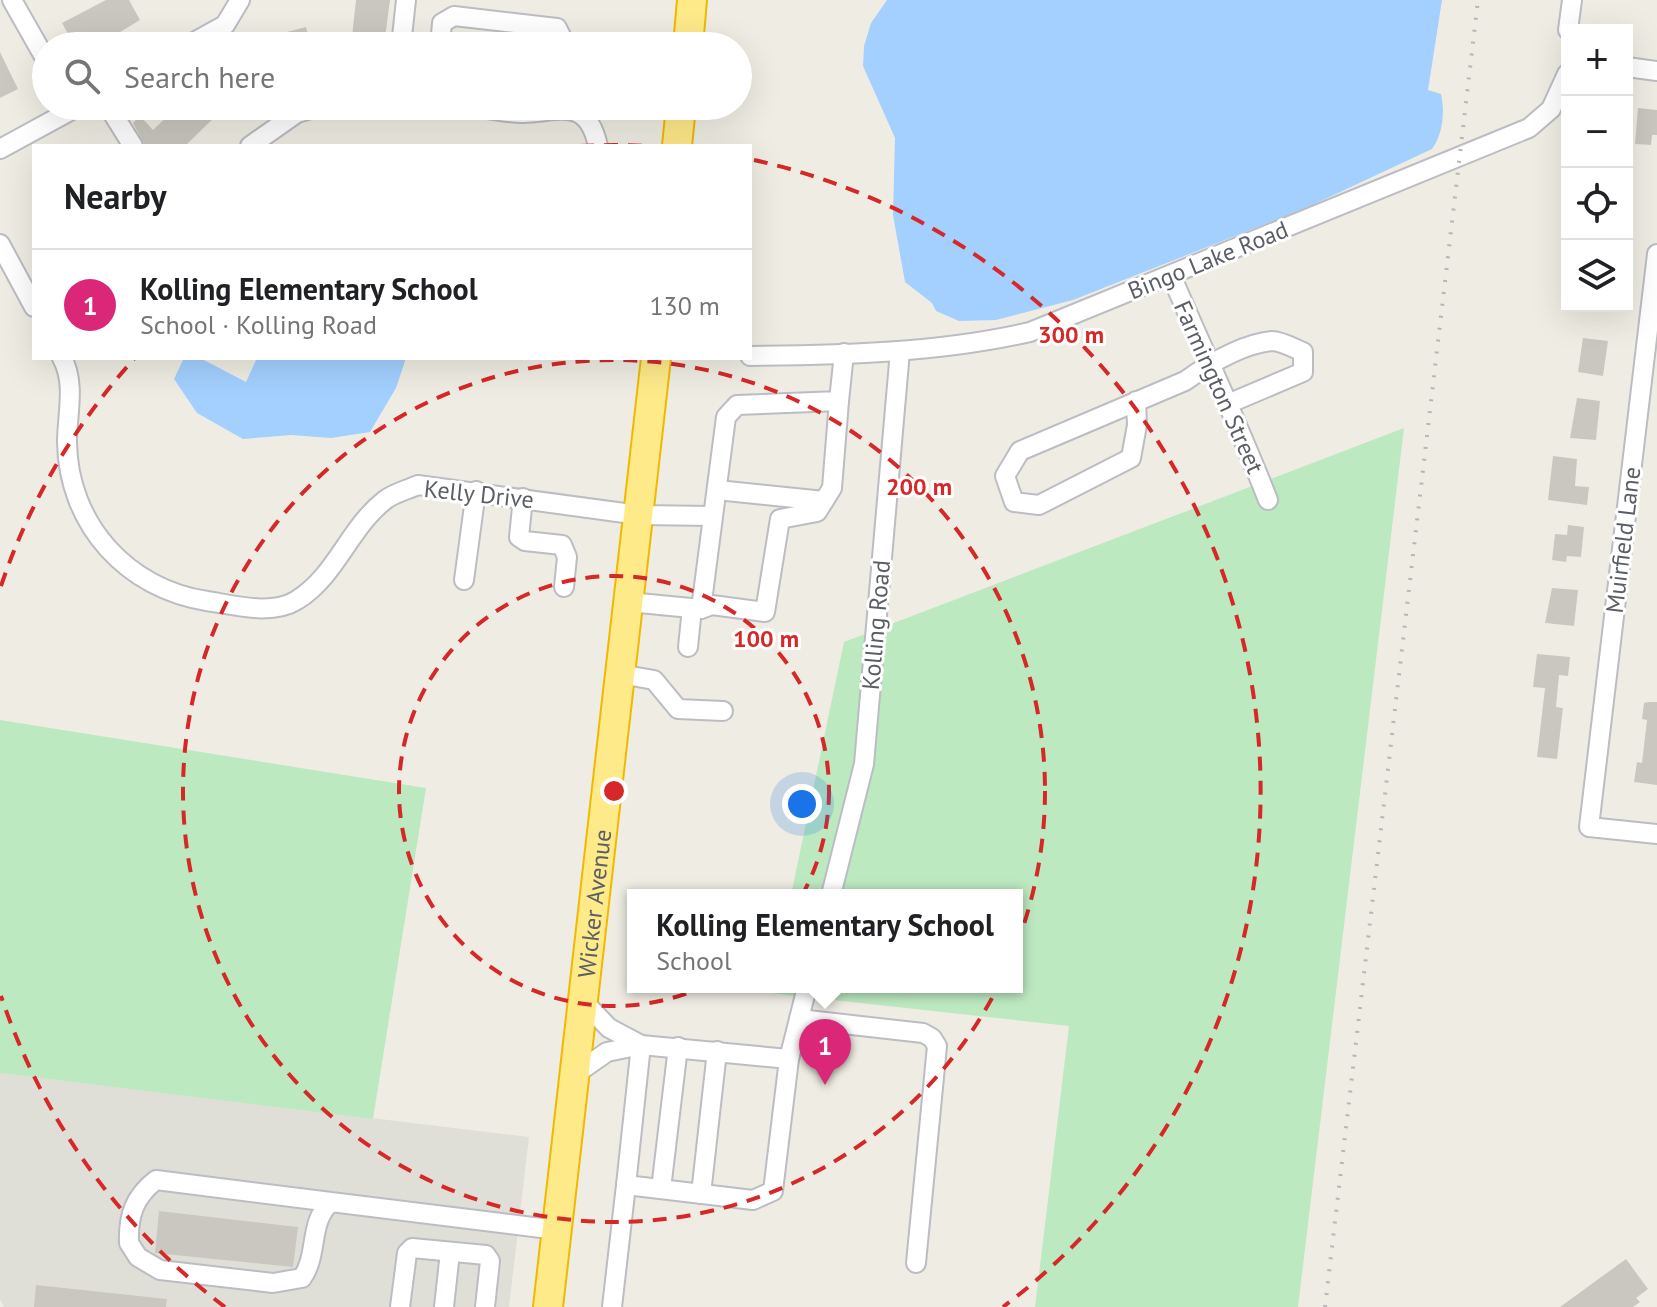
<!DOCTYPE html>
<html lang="en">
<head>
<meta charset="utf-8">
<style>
	body { margin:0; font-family:"PT Sans",sans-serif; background:#f2f2f2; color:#202124 }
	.controls { position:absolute; right:24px; top:24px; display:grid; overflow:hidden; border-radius:0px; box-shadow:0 8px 32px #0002 }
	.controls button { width:72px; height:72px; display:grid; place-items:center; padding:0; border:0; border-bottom:2px solid #e0e0e0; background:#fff; color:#202124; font:40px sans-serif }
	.you { position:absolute; left:802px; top:804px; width:28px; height:28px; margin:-20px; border:6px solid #fff; border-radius:50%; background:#1a73e8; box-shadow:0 0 0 12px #1a73e833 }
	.badge { display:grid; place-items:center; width:52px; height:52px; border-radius:50%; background:#db2777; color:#fff; font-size:26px; font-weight:700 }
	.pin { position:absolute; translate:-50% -66px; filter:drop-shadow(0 2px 4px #0008) }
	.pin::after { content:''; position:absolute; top:42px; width:28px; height:24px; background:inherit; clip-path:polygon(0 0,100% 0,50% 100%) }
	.popup { position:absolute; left:627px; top:889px; width:396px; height:104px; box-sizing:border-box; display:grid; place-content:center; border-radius:0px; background:#fff; filter:drop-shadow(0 2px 6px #0005); font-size:26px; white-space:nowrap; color:#757577 }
	.popup b { font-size:30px; color:#202124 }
	.popup::after { content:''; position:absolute; left:50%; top:100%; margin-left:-16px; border:16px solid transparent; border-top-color:#fff }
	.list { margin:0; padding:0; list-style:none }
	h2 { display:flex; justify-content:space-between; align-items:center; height:104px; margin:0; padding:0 32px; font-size:34px }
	h2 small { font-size:26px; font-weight:400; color:#757577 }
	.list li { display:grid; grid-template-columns:52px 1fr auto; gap:24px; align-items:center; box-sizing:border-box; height:112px; padding:0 32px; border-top:2px solid #e0e0e0 }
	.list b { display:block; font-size:30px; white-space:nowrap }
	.list p { margin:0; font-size:26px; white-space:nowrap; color:#757577 }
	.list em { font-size:26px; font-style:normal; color:#757577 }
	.icon { flex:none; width:44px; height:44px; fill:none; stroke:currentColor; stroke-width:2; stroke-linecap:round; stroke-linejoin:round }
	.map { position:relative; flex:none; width:1657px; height:1307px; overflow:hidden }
	.search { position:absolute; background:#fff; box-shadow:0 8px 32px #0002; left:32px; top:32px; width:720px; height:88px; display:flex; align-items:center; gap:20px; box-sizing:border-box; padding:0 28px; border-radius:44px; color:#757577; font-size:30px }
	.panel { position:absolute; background:#fff; box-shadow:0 8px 32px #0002; left:32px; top:144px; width:720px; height:216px; border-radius:0px }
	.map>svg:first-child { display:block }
</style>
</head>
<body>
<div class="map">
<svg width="1657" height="1307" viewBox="0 0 1657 1307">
	<rect width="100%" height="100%" fill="#efede3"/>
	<polygon fill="#e0dfd7" points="0,1073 529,1137 509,1307 4,1307 0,1299"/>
	<g fill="#bde9c0">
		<polygon points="1404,428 1298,1307 1035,1307 1069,1026 770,993 771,987 1017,987 1017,895 791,895 844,642"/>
		<polygon points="0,720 426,788 373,1119 0,1073"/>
	</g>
	<g fill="#a3d0ff">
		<path d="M887,0H1442L1428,90L1441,94C1445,112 1443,134 1432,149L1306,208L1073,300L996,320L959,321L936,311L932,303L905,282L893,215L895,138L863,66L864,46L871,23Z"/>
		<polygon points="188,358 200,358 246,382 257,358 406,358 396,388 370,432 331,438 291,435 243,439 197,413 174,379 183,360"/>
	</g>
	<g fill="#cac7c0">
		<polygon points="106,0 129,0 140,20 97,46 91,41 85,45 81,38 73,43 62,23"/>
		<polygon points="356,0 390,0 384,46 351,46"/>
		<polygon points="306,27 311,46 291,46 287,32"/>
		<polygon points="0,52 18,89 0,98"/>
		<polygon points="178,106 226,106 185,146 145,146 133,123 140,116 153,130"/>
		<polygon points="1638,108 1657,110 1657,135 1652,135 1651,145 1635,144"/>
		<polygon points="1583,338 1608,341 1603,376 1578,372"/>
		<polygon points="1577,398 1600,401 1596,440 1570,438"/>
		<polygon points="1553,456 1577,459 1575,486 1589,487 1587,505 1548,500"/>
		<polygon points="1568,525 1584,527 1581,557 1567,556 1566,562 1552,560 1555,534 1567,535"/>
		<polygon points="1552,588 1578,590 1574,626 1545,623"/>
		<polygon points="1537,654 1570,657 1568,676 1559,675 1556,707 1563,708 1557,759 1537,757 1545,688 1533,687"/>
		<polygon points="1649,702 1657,702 1657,785 1634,782 1637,762 1642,763 1647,720 1642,719 1644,703"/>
		<polygon points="159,1211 298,1227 293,1267 155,1253"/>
		<polygon points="1626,1259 1648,1289 1636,1298 1640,1302 1633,1307 1560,1307"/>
		<polygon points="36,1285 167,1299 166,1307 34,1307"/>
	</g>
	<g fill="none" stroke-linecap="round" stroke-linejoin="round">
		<g stroke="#bbbdc3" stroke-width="22">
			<g id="minor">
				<polyline points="12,0 46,60"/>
				<polyline points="1568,30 1572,0"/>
				<polyline points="187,46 225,25 240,0"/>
				<polyline points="401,46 406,0"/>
				<polyline points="440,46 442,23 454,16 557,28 566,46"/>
				<polyline points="1627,67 1657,71"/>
				<polyline points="108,106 133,146"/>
				<path d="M466,106C485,108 505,113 523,113C559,112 587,96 598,146"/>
				<polyline points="250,146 297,113 321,106"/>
				<polyline points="0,149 79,106"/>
				<polyline points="0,244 34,307"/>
				<polyline points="1657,254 1589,827 1657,834"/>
				<path d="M1171,275C1203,350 1238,423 1268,500"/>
				<path d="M750,356C843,355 938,353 1030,332L1529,128L1551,109L1567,74"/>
				<path d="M62,358C76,383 67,415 67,442C68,524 127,589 207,601C234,605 272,616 297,600C336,576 349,528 385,500C394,493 407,490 418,485L639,515L713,516"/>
				<path d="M1136,401L1137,425L1131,458L1039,505L1014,502L1005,476L1020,451L1185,381C1209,364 1242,344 1272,341C1281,341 1294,348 1303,352V372L1230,403"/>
				<polyline points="717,490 824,501"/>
				<polyline points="523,498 519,537 525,541 562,545 567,557 564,587"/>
				<polyline points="464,580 476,491"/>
				<polyline points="629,602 701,609 726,417 737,405 839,401 844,353"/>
				<polyline points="701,609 712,605 765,612 780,519 817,512 832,488 839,401"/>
				<polyline points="688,647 692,608"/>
				<polyline points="620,674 654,680 678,709 723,711"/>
				<polyline points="831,895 864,764 900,351"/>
				<polyline points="583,1001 609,1028 641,1045"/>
				<polyline points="799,1019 923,1033 932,1038 937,1046 916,1263"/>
				<polyline points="641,1045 626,1185 753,1200 773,1191 789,1059 807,987"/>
				<polyline points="574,1075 607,1052 641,1045 789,1059"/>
				<polyline points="661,1189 678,1047"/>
				<polyline points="701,1194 717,1051"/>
				<path d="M331,1202L156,1180C134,1197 128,1216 129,1243L138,1257L160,1270L273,1283L302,1278C319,1254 308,1222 331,1202L557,1230"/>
				<polyline points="400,1307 407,1253 412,1248 486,1255 490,1261 485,1307"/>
				<polyline points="444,1307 450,1252"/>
				<polyline points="612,1307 626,1185"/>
			</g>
		</g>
		<g stroke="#f2b800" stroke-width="32">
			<g id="highway">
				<polyline points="688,46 692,0"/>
				<polyline points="677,146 681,106"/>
				<path id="s1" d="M548,1307L656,358"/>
			</g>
		</g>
		<use href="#minor" stroke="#fff" stroke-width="18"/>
		<use href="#highway" stroke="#ffea8a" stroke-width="28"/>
		<polyline stroke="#b5b6b6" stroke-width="4" stroke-dasharray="2 10" stroke-linecap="butt" points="1325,1307 1478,0"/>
	</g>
	<g fill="none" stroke="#d62828" stroke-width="4" stroke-dasharray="14 10">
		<circle cx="614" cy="791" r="215"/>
		<circle cx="614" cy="791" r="431"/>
		<path d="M225 1307A646 646 0 0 1 1 996M1 586A646 646 0 0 1 134 359M580 146A646 646 0 0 1 648 146M754 160A646 646 0 0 1 1003 1307"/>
	</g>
	<g text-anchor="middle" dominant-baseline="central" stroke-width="6" stroke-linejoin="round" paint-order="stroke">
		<g font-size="24" fill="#5b5f65" stroke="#fff">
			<text transform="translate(1208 260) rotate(-22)">Bingo Lake Road</text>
			<text transform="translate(1219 387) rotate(66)">Farmington Street</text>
			<text transform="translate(479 494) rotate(6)">Kelly Drive</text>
			<text transform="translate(1623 540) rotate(-83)">Muirfield Lane</text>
			<text transform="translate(876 625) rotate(-85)">Kolling Road</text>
			<text stroke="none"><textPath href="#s1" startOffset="406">Wicker Avenue</textPath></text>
		</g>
	</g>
	<circle cx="614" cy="791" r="12" fill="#d62828" stroke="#fff" stroke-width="4"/>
	<g font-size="24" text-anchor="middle" font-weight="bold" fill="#d62828" stroke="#fff" stroke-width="6" stroke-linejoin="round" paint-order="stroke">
		<text x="1071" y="343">300 m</text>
		<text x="919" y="495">200 m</text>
		<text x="766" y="647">100 m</text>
	</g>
</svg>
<div class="controls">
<button>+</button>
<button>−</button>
<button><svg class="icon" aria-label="locate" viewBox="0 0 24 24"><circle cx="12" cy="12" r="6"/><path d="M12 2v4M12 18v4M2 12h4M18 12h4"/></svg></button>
<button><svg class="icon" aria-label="layers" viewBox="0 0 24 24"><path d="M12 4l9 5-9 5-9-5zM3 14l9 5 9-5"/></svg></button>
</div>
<div class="you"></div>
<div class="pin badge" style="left:825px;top:1085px">1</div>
<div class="popup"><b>Kolling Elementary School</b>School</div>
<div class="search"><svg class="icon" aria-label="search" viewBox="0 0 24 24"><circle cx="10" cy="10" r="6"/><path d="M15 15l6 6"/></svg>Search here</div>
<section class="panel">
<h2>Nearby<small></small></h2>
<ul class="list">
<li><span class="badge">1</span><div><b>Kolling Elementary School</b><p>School · Kolling Road</p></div><em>130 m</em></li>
</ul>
</section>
</div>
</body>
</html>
